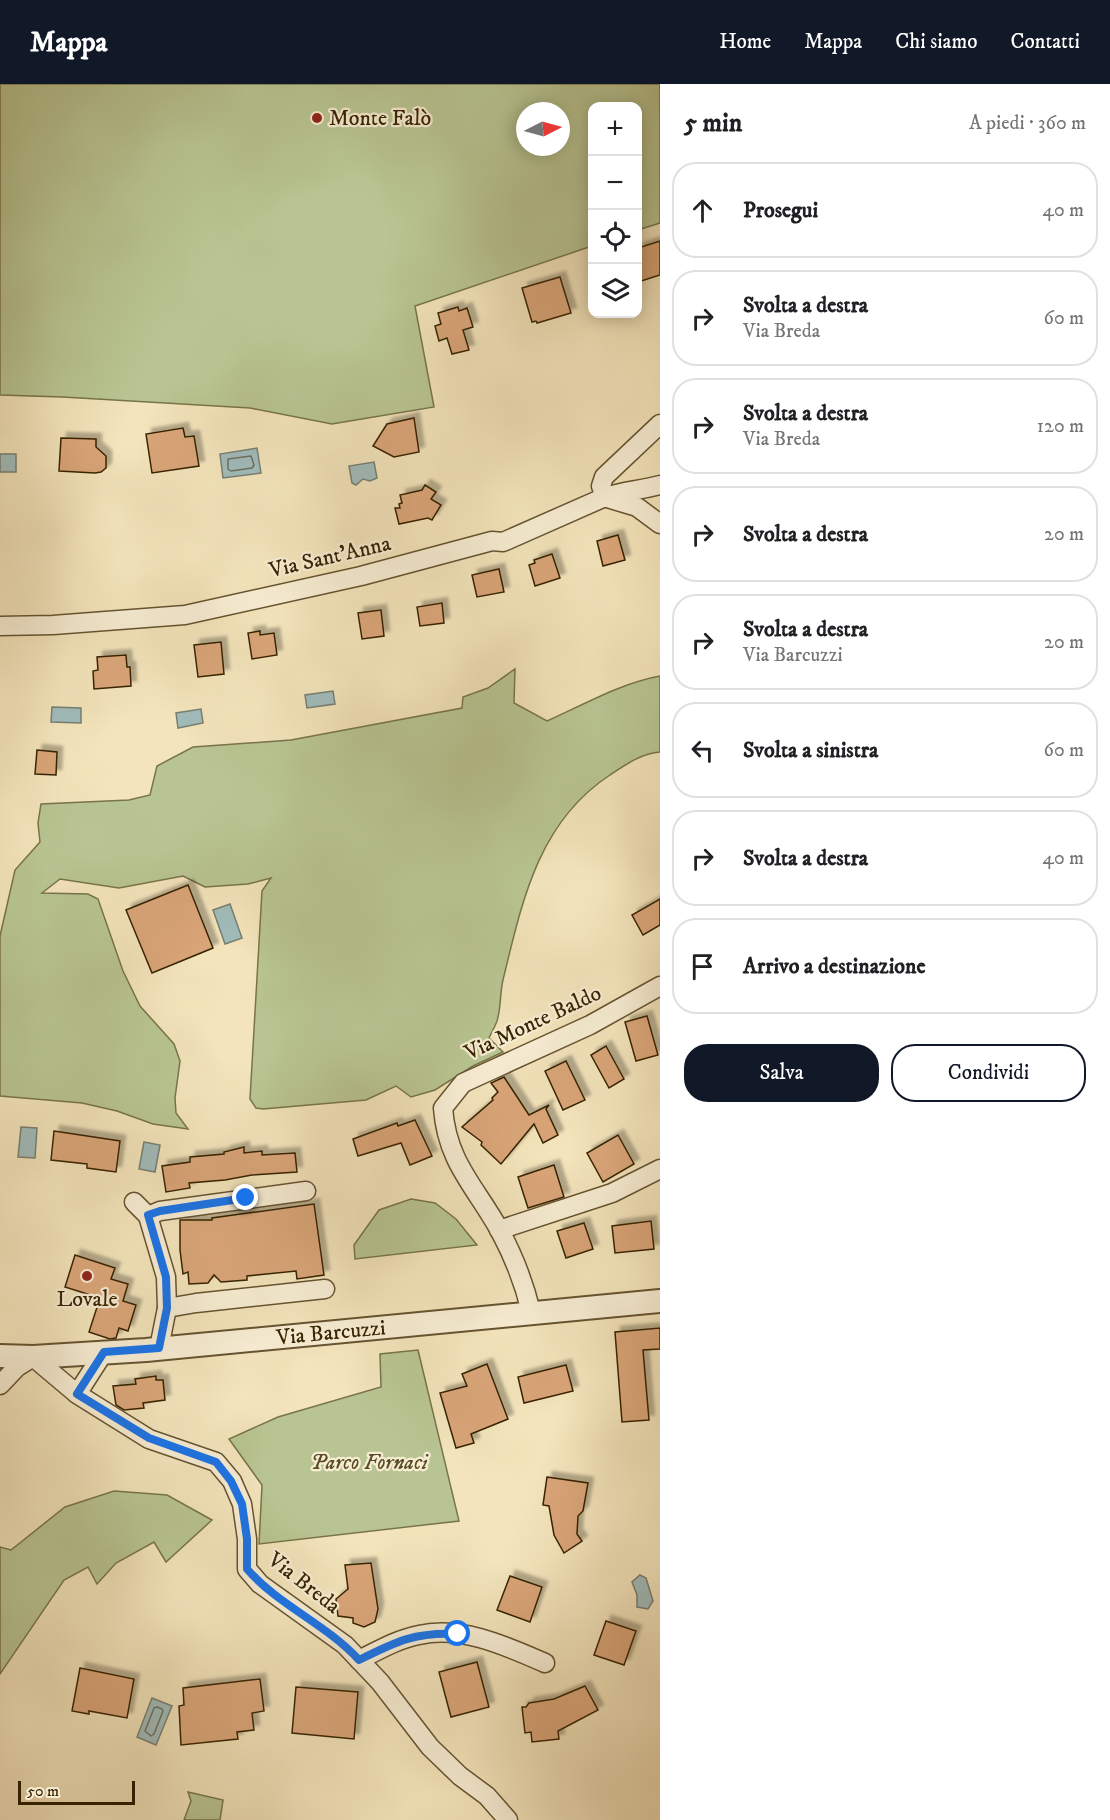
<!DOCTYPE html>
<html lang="it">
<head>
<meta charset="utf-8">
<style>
	body { margin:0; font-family:"IM FELL DW Pica",serif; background:#f2f2f2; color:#202124 }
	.controls { position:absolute; right:18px; top:18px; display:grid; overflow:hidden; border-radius:12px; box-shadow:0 3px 15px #0003 }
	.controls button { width:54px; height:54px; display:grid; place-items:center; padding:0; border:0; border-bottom:2px solid #e0e0e0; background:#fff; color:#202124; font:30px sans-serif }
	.compass { position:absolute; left:516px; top:18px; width:54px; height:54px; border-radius:50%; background:#fff; box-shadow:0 3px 15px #0003; rotate:84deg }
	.scale { position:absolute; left:18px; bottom:15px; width:117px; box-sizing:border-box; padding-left:6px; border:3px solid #372302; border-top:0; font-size:16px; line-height:21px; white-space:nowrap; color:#372302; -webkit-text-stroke:4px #f7edd3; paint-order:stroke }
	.stop { position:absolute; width:18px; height:18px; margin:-14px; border:4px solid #1a73e8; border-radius:50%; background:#fff }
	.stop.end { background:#1a73e8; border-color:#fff; box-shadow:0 2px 6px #0008 }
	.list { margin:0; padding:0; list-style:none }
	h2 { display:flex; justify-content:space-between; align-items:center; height:78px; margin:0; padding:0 24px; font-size:26px }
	h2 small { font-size:20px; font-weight:400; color:#757577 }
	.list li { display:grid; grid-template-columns:39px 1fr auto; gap:18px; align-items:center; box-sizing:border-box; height:96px; margin:0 12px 12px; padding:0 12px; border:2px solid #e0e0e0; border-radius:24px }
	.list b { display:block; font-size:22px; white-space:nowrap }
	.list p { margin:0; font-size:20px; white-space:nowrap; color:#757577 }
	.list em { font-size:20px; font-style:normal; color:#757577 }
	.actions { display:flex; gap:12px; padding:18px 24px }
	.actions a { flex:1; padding:14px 0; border:2px solid #111827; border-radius:24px; text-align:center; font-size:21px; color:#111827 }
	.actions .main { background:#111827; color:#fff }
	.icon { flex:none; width:33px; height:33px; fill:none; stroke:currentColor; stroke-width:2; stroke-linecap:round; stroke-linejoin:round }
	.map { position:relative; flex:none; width:660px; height:1736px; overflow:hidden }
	header { display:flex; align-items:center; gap:36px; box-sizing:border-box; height:84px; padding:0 30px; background:#111827; color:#fff }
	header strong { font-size:28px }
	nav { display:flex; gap:33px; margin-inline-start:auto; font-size:21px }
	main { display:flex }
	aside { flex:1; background:#fff }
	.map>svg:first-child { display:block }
</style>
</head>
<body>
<header>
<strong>Mappa</strong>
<nav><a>Home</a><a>Mappa</a><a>Chi siamo</a><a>Contatti</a></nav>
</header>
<main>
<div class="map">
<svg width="660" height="1736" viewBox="0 0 660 1736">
	<defs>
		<filter id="shadow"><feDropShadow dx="5.5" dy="-5.5" stdDeviation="1.5" flood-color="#0004"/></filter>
	</defs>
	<rect width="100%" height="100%" fill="#f3e4bb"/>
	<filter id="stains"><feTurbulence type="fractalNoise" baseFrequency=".00333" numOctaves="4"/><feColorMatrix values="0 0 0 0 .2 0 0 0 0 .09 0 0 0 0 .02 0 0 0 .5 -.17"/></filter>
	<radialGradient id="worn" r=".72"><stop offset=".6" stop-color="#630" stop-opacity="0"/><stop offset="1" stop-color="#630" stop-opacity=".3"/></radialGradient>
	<g fill="#b8c592" stroke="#78744a" stroke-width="1.5" fill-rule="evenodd">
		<path d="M0,0H660V139L638,146V22H592V162L415,222L434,323L332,340L250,324L63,313L0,311ZM525,27H561V63H525Z"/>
		<path d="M515,585L514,619L547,637C583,621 621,599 660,592V668C642,669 625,681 610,691C538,738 522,818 503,896C500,908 501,921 498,933C497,940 492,947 489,954L503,968L473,982L435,1006L411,1013L396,1002L366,1016L263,1025L256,1024L250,1015L262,807L271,794L248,800L205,803L183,792L119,804L60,795L42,809L88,810L98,815L123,887L140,922L174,960L180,977L175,1014L176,1029L188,1045L153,1040L117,1027L82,1019L0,1012V852L15,786L40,758L38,739L41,720L129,716L150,711L157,682L193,663L291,656L462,624L463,613L488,604Z"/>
		<polygon points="411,1115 435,1119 456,1135 477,1161 355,1175 354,1161 379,1126"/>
		<polygon points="418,1266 459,1437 259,1460 262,1401 229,1355 278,1333 381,1303 380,1270"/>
		<polygon points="114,1407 167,1411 212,1436 166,1478 154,1458 116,1479 97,1500 88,1483 64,1496 0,1590 0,1463 11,1466 65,1423"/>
		<polygon points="188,1708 223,1716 220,1736 184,1736 191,1717"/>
	</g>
	<g fill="#a1bcbc" stroke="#777f72" stroke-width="1.5">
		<polygon points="257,364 261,389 223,394 220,370"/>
		<rect x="0" y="370" width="16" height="18"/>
		<polygon points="374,378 377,394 370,397 363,395 356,401 352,399 349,382"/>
		<polygon points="333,607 335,620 307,624 305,611"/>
		<polygon points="52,623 81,624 81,639 51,638"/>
		<polygon points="201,625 203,639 178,644 176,629"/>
		<polygon points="230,820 242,854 225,860 213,826"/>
		<polygon points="21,1043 37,1044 35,1074 18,1073"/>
		<polygon points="144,1058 160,1061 155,1088 139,1085"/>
		<polygon points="640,1491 646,1494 653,1517 648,1525 637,1523 637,1511 632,1498"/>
		<polygon points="152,1614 172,1622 156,1661 137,1653"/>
	</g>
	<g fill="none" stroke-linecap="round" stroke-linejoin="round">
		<g stroke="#6c705f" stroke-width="1.5">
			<polygon points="251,372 254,381 252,384 231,387 228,385 228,375"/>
			<polygon points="157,1623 162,1625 163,1627 154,1650 151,1652 145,1647 154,1624"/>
		</g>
	</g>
	<g fill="#d9a578" stroke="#372302" stroke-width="1.5" filter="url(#shadow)">
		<polygon points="660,157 660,191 638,198 638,164"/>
		<polygon points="560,193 571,229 537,239 536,237 532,238 522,204"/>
		<polygon points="458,223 459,227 467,224 473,243 463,246 469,266 452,270 447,254 439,257 435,242 441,240 438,229"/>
		<polygon points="414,334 419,368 394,373 373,362 387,340"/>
		<polygon points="183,344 185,353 194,352 199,382 152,389 146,350"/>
		<polygon points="61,354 96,355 96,363 106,372 106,384 101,388 95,389 59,387"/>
		<polygon points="425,401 436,408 431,415 441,421 432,436 428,434 399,440 395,424 400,424 399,420 402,419 400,411 422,406"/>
		<polygon points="618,451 625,476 603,482 597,457"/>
		<polygon points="552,470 560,494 535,502 529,481 535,479 534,476"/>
		<polygon points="499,485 504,508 477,513 472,491"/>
		<polygon points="442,519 444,539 420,542 417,523"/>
		<polygon points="381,526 384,552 362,555 358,529"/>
		<polygon points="260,547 260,551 274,549 277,571 252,575 248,549"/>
		<polygon points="221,558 224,590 198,593 194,561"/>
		<polygon points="126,571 127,583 130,583 131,602 94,605 93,587 98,586 97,573"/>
		<polygon points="37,666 57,668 56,691 35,690"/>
		<polygon points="188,801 213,864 152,889 126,826"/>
		<polygon points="660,815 660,841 643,851 632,831"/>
		<polygon points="647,932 658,971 636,977 625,938"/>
		<polygon points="606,962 624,995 609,1004 591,971"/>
		<polygon points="566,977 585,1016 563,1026 545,987"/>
		<polygon points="504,993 529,1031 549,1021 546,1025 558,1051 543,1059 534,1040 501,1080 481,1061 482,1058 462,1043 493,1016 492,1014 498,1008 491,999"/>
		<polygon points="415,1036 432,1072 410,1081 401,1059 358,1072 353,1055 397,1039 398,1042"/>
		<polygon points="54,1047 120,1057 116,1088 87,1084 87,1080 51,1076"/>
		<polygon points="618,1051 634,1080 603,1098 587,1069"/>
		<polygon points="244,1063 244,1069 262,1067 262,1071 295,1069 297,1088 252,1091 225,1096 189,1099 190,1104 166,1108 162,1082 190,1078 190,1073 224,1070 224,1068"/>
		<polygon points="554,1081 564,1113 528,1124 518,1093"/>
		<polygon points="314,1120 324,1191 297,1195 296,1187 247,1192 247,1196 221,1198 214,1191 208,1199 189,1200 188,1188 183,1190 180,1166 180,1136 212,1136 212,1134"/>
		<polygon points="651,1137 654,1165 615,1169 612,1142"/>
		<polygon points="584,1139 593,1165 566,1174 557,1147"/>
		<polygon points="75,1171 115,1184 111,1195 128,1200 123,1217 136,1221 128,1247 119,1244 116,1254 110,1255 89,1248 100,1214 65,1203"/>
		<polygon points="660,1244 660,1265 643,1266 649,1336 622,1338 615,1248"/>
		<polygon points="487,1280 508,1335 471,1350 474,1359 456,1364 440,1309 467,1302 462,1290"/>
		<polygon points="566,1281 573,1307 524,1319 518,1293"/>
		<polygon points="156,1292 156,1296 163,1296 165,1316 143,1319 144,1324 124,1326 116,1321 113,1302 136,1300 135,1295"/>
		<polygon points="547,1393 588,1399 583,1427 578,1432 577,1450 582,1457 564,1469 554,1451 549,1422 543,1421"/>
		<polygon points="371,1479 378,1525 375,1538 364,1543 353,1539 353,1534 338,1532 336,1515 348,1505 345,1481"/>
		<polygon points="510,1492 542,1503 530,1538 497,1526"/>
		<polygon points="606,1537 636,1547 624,1581 594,1571"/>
		<polygon points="477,1578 489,1623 451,1633 439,1588"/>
		<polygon points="80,1584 134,1595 127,1634 89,1627 89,1630 72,1627"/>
		<polygon points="260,1595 264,1627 252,1629 254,1646 237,1648 238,1655 181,1661 179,1622 184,1621 183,1604"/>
		<polygon points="585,1602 598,1626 558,1647 559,1655 532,1658 531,1648 525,1649 522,1623 526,1623 529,1619 554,1615"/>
		<polygon points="296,1603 358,1608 354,1655 292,1649"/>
	</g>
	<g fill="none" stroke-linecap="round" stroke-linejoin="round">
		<g stroke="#665330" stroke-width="21">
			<g id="minor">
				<polyline points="605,413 601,402 604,393 660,340"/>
				<polyline points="607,414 637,423 660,440"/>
				<path d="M0,542L53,541L185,531L361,492L492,457L503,458L605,413C623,407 642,406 660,401"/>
				<polyline points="134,1118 148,1132 166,1193 167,1224 159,1264"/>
				<polyline points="148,1132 160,1127 306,1107"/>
				<polyline points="499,1146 612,1109 660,1085"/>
				<polyline points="167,1224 196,1219 325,1205"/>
				<path d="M531,1228C524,1198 515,1175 500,1147C476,1103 447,1079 443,1024L463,999L590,941L660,902"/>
				<polyline points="0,1301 17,1283 33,1273 77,1310 149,1355 216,1378 232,1397 242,1420 247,1455 247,1485 260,1500 345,1561 380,1598 430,1663 460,1692 487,1712 508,1736"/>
				<polyline points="77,1310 104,1268"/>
				<path d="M359,1576C379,1566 398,1555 419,1551C462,1541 508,1563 545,1579"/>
			</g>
		</g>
		<g stroke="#665330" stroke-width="26">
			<g id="tertiary">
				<path id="s1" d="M0,1272L33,1273L146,1266L660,1217"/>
			</g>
		</g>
		<use href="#minor" stroke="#f7edd3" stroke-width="18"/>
		<use href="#tertiary" stroke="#f7edd3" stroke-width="22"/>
	</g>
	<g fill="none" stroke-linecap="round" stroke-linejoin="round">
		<path stroke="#1a73e8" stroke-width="8" d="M246,1114L160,1127L148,1131L166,1193L167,1224L159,1264L104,1268L77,1310L149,1354L216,1378L231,1397L242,1420L247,1455V1485C278,1521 326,1540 359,1576C397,1557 415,1548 458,1550"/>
	</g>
	<g fill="#8f2418" stroke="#f7edd3" stroke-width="2">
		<circle cx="317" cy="34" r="6"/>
		<circle cx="87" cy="1192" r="6"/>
	</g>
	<g text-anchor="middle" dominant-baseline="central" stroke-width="4.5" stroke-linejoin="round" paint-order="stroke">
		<g font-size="22" fill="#372302" stroke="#f7edd3" text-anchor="start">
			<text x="329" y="34">Monte Falò</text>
			<text x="87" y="1215" text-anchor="middle">Lovale</text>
		</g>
		<g font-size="22" fill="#372302" stroke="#f7edd3">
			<text transform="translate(330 473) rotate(-13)">Via Sant'Anna</text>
			<text transform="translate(533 939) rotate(-25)">Via Monte Baldo</text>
			<text stroke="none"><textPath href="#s1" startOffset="332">Via Barcuzzi</textPath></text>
			<text transform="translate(304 1499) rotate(38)">Via Breda</text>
		</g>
		<g font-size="22" font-style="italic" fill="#574c26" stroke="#f7edd3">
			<text x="369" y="1378">Parco Fornaci</text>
		</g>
	</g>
	<rect width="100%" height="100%" filter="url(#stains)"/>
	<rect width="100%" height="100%" fill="url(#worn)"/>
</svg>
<div class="controls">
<button>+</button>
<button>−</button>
<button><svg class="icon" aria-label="locate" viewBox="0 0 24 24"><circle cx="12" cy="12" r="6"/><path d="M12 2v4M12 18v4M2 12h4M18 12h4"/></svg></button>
<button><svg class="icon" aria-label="layers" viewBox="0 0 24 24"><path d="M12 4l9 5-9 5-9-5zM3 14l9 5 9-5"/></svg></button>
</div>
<svg class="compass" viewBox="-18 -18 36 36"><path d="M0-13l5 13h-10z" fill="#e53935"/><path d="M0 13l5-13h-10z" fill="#757577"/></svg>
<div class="scale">50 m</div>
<div class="stop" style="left:458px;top:1550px"></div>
<div class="stop end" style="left:246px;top:1114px"></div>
</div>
<aside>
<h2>5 min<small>A piedi · 360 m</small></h2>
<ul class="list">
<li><svg class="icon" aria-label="ahead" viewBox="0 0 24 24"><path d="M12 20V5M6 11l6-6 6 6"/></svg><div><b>Prosegui</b></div><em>40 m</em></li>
<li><svg class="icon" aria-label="right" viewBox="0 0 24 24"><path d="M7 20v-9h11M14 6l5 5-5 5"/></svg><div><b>Svolta a destra</b><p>Via Breda</p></div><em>60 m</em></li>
<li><svg class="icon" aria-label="right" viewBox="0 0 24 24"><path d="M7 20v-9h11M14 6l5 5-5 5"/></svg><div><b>Svolta a destra</b><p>Via Breda</p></div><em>120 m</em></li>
<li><svg class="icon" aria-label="right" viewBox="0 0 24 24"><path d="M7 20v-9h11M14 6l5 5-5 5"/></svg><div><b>Svolta a destra</b></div><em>20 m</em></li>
<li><svg class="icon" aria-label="right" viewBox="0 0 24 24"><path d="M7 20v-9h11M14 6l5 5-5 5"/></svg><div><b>Svolta a destra</b><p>Via Barcuzzi</p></div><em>20 m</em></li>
<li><svg class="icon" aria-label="left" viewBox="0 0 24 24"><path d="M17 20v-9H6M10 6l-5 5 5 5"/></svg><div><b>Svolta a sinistra</b></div><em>60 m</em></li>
<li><svg class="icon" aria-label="right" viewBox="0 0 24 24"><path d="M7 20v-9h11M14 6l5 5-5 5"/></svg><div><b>Svolta a destra</b></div><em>40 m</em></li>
<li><svg class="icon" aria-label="arrive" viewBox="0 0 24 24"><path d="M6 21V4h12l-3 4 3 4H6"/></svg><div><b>Arrivo a destinazione</b></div></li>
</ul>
<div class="actions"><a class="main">Salva</a><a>Condividi</a></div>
</aside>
</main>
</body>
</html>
